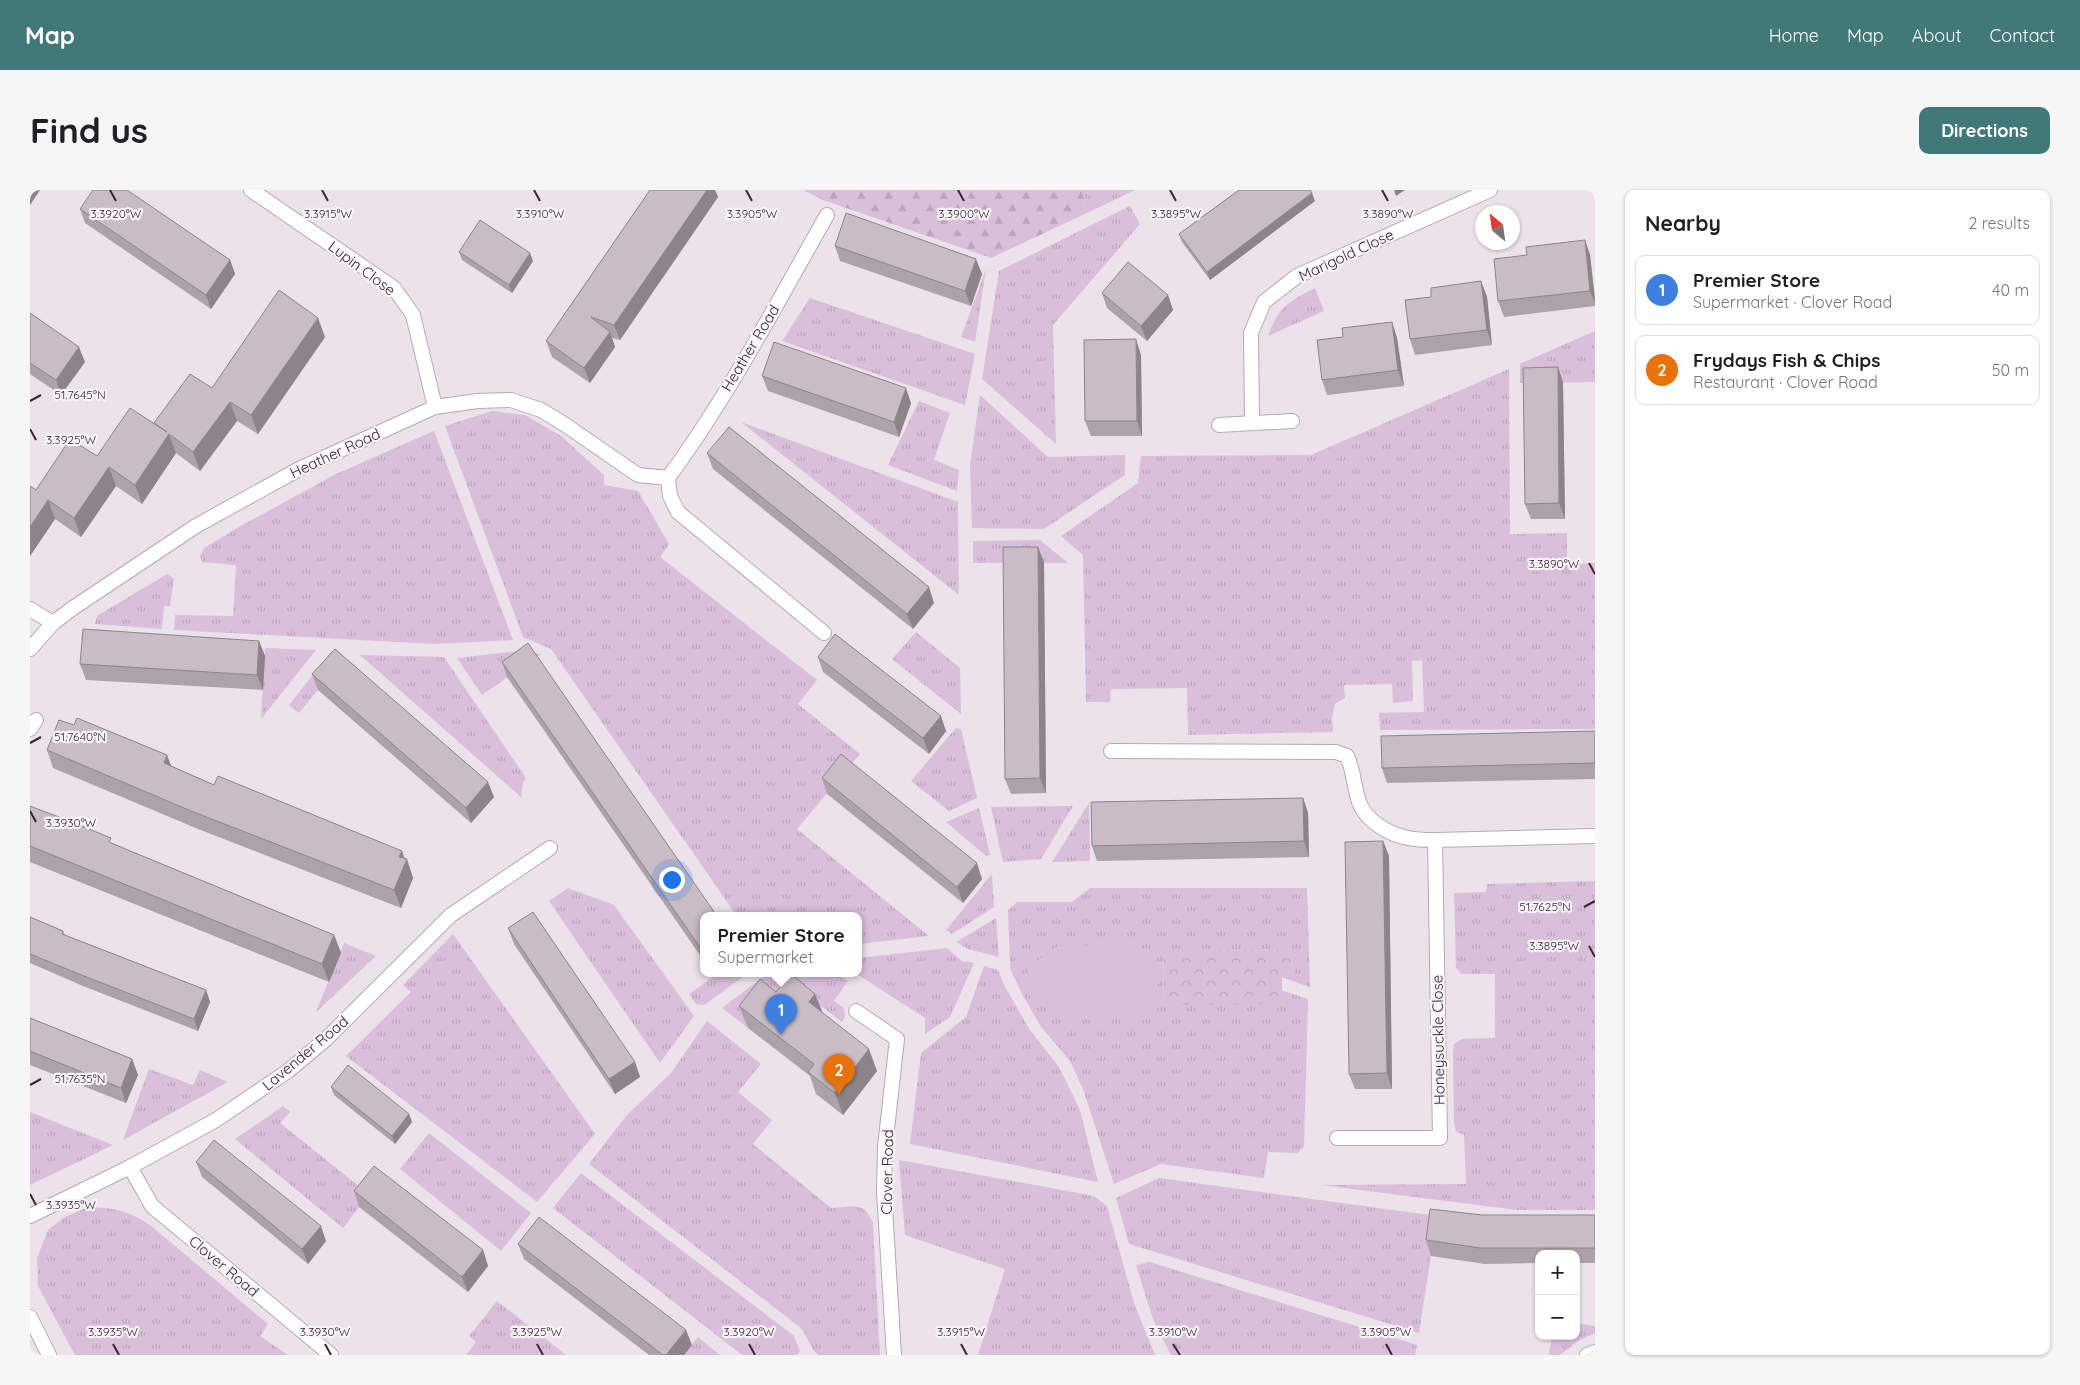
<!DOCTYPE html>
<html lang="en">
<head>
<meta charset="utf-8">
<style>
	body { margin:0; font-family:Quicksand,sans-serif; background:#f6f6f6; color:#202124 }
	.controls { position:absolute; right:15px; bottom:15px; display:grid; overflow:hidden; border-radius:10px; box-shadow:0 1px 4px #0004 }
	.controls button { width:45px; height:45px; display:grid; place-items:center; padding:0; border:0; border-bottom:1px solid #e0e0e0; background:#fff; color:#202124; font:25px sans-serif }
	.compass { position:absolute; left:1445px; top:15px; width:45px; height:45px; border-radius:50%; background:#fff; box-shadow:0 1px 4px #0004; rotate:331deg }
	.you { position:absolute; left:641px; top:689px; width:18px; height:18px; margin:-12px; border:4px solid #fff; border-radius:50%; background:#1a73e8; box-shadow:0 0 0 8px #1a73e833 }
	.badge { display:grid; place-items:center; width:32px; height:32px; border-radius:50%; background:#417878; color:#fff; font-size:16px; font-weight:700 }
	.pin { position:absolute; translate:-50% -41px; filter:drop-shadow(0 1px 2px #0008) }
	.pin::after { content:''; position:absolute; top:26px; width:18px; height:15px; background:inherit; clip-path:polygon(0 0,100% 0,50% 100%) }
	.popup { position:absolute; left:670px; top:722px; width:162px; height:65px; box-sizing:border-box; display:grid; place-content:center; border-radius:10px; background:#fff; filter:drop-shadow(0 1px 4px #0005); font-size:16px; white-space:nowrap; color:#757577 }
	.popup b { font-size:19px; color:#202124 }
	.popup::after { content:''; position:absolute; left:50%; top:100%; margin-left:-10px; border:10px solid transparent; border-top-color:#fff }
	.list { margin:0; padding:0; list-style:none }
	h2 { display:flex; justify-content:space-between; align-items:center; height:65px; margin:0; padding:0 20px; font-size:21px }
	h2 small { font-size:16px; font-weight:400; color:#757577 }
	.list li { display:grid; grid-template-columns:32px 1fr auto; gap:15px; align-items:center; box-sizing:border-box; height:70px; margin:0 10px 10px; padding:0 10px; border:1px solid #e0e0e0; border-radius:10px }
	.list b { display:block; font-size:19px; white-space:nowrap }
	.list p { margin:0; font-size:16px; white-space:nowrap; color:#757577 }
	.list em { font-size:16px; font-style:normal; color:#757577 }
	.map { position:relative; flex:none; width:1565px; height:1165px; overflow:hidden; border-radius:10px }
	header { display:flex; align-items:center; gap:30px; box-sizing:border-box; height:70px; padding:0 25px; background:#417878; color:#fff }
	header strong { font-size:24px }
	nav { display:flex; gap:28px; margin-inline-start:auto; font-size:18px }
	.intro { display:flex; align-items:center; justify-content:space-between; box-sizing:border-box; height:120px; padding:0 30px }
	h1 { margin:0; font-size:35px }
	.button { padding:12px 22px; border-radius:10px; background:#417878; color:#fff; font-size:18px; font-weight:700 }
	main { display:flex; gap:30px; padding:0 30px }
	aside { flex:1; background:#fff; border-radius:10px; box-shadow:0 1px 4px #0004 }
	.map>svg:first-child { display:block }
</style>
</head>
<body>
<header>
<strong>Map</strong>
<nav><a>Home</a><a>Map</a><a>About</a><a>Contact</a></nav>
</header>
<div class="intro"><h1>Find us</h1><a class="button">Directions</a></div>
<main>
<div class="map">
<svg width="1565" height="1165" viewBox="0 0 1565 1165">
	<defs>
		<pattern id="grass-tufts" width="24" height="20" patternUnits="userSpaceOnUse" patternTransform="scale(1.25)"><rect width="24" height="20" fill="#dabfda"/><path d="M3 7l-1-3M5 7V3M7 7l1-3M15 17l-1-3M17 17v-4M19 17l1-3" fill="none" stroke="#bca4bc"/></pattern>
		<pattern id="forest-firs" width="22" height="20" patternUnits="userSpaceOnUse" patternTransform="scale(1.25)"><rect width="22" height="20" fill="#dabfda"/><path d="M5 1l3.5 6h-7zM16 11l3.5 6h-7z" fill="#bca4bc"/></pattern>
		<pattern id="park-crowns" width="20" height="18" patternUnits="userSpaceOnUse" patternTransform="scale(1.25)"><rect width="20" height="18" fill="#dabfda"/><path d="M2 6a3 3 0 1 1 6 0M12 15a3 3 0 1 1 6 0" fill="none" stroke="#bca4bc"/></pattern>
	</defs>
	<rect width="100%" height="100%" fill="#ebe3e9"/>
	<g fill="url(#grass-tufts)">
		<polygon points="1052,0 1105,0 1057,23"/>
		<polygon points="1100,16 1110,34 1023,135 1026,254 952,189 969,81"/>
		<polygon points="956,79 945,152 931,147"/>
		<path d="M1285,98L1294,121L1238,146C1249,116 1258,112 1285,98Z"/>
		<polygon points="780,108 945,164 935,215 752,151"/>
		<polygon points="1565,141 1565,192 1490,193 1490,174"/>
		<polygon points="1479,179 1480,344 1537,343 1537,374 1565,373 1565,539 1350,540 1349,523 1394,522 1392,470 1382,471 1383,511 1363,513 1362,494 1314,495 1315,508 1305,514 1302,528 1303,542 1158,545 1157,498 1081,499 1080,512 1056,512 1053,365 1031,346 1108,293 1111,266 1281,265"/>
		<polygon points="950,205 1018,267 1095,265 1095,285 1014,339 942,338 940,275"/>
		<polygon points="889,211 920,223 904,270 929,280 927,301 858,275"/>
		<polygon points="462,221 495,225 531,246 574,285 574,295 608,301 639,354 630,367 787,490 768,514 830,564 767,639 899,746 829,754 828,726 707,726 521,459 493,447 415,236"/>
		<polygon points="711,232 928,312 929,405 740,255"/>
		<polygon points="404,241 483,450 403,454 144,440 145,425 203,426 206,375 172,372 170,366 174,358 216,333 306,284"/>
		<polygon points="1010,350 1038,373 943,373 943,351"/>
		<polygon points="137,384 144,389 140,416 134,416 132,439 65,434 67,426"/>
		<polygon points="886,442 930,478 931,524 862,469"/>
		<polygon points="235,458 286,460 231,529"/>
		<polygon points="488,461 511,464 452,505 427,468"/>
		<polygon points="301,462 307,463 288,500 269,523 259,515"/>
		<polygon points="330,465 414,467 496,588 493,592 491,607"/>
		<polygon points="926,538 931,539 947,608 919,621 881,591"/>
		<polygon points="1059,613 1060,671 1022,672"/>
		<polygon points="1043,616 1011,669 973,672 961,617"/>
		<polygon points="949,618 960,665 956,666 916,632"/>
		<polygon points="962,684 964,717 922,744 916,740"/>
		<polygon points="1565,691 1565,1020 1487,1020 1290,995 1436,994 1434,945 1426,942 1424,932 1423,863 1424,854 1432,849 1465,848 1465,784 1432,784 1426,778 1424,703 1456,702 1457,694"/>
		<polygon points="538,698 584,715 664,826 630,873 519,711"/>
		<polygon points="1060,698 1277,698 1280,797 1251,787 1264,786 1264,760 1133,762 1134,814 1252,813 1251,800 1278,809 1274,957 1267,963 1238,962 1234,988 1131,974 1084,994 1053,899 1040,871 1011,837 991,802 980,779 978,720 987,712 1042,712"/>
		<polygon points="966,728 969,767 938,759 926,752"/>
		<polygon points="423,744 565,944 507,1012 316,866 381,802 373,795"/>
		<polygon points="314,753 346,766 286,822"/>
		<polygon points="917,758 932,771 944,773 920,827 895,844 895,828 827,784 829,768"/>
		<polygon points="954,776 968,780 975,797 1000,840 1029,877 1050,920 1068,992 880,954 891,863 936,827"/>
		<polygon points="687,784 717,784 674,815 666,814 659,804"/>
		<polygon points="737,784 807,784 818,791 804,811 814,818 815,826 812,832 772,802 738,812 718,838 692,818"/>
		<path d="M677,831L731,874L708,902L742,930L723,954L801,1018C824,1017 833,1010 843,1033L850,1165H788L784,1161L772,1139L559,974L596,926L641,883Z"/>
		<polygon points="119,879 163,895 170,880 198,892 93,950"/>
		<polygon points="253,916 260,922 250,933 330,997 354,985 313,1038 205,949"/>
		<polygon points="0,922 83,955 0,995"/>
		<polygon points="399,943 501,1023 471,1061 370,979"/>
		<polygon points="869,970 1064,1006 1077,1016 1104,1113 1125,1165 948,1165 975,1079 875,1045"/>
		<polygon points="551,983 764,1146 770,1161 767,1165 712,1165 523,1018"/>
		<polygon points="1129,988 1407,1026 1389,1143 1099,1054 1086,1008"/>
		<path d="M58,1017C85,1018 97,1020 120,1035L238,1134L230,1146L258,1165H45L8,1096L7,1068L18,1040L33,1028Z"/>
		<polygon points="1120,1072 1387,1155 1385,1165 1141,1165 1123,1129 1106,1075"/>
		<polygon points="467,1111 536,1165 436,1165 446,1152 439,1146"/>
		<polygon points="1546,1133 1565,1136 1565,1143 1548,1151 1530,1165 1519,1165 1522,1146 1546,1146"/>
		<polygon points="668,1147 690,1165 654,1165"/>
	</g>
	<polygon fill="url(#forest-firs)" points="774,0 1052,0 1057,23 961,68 790,9"/>
	<polygon fill="url(#park-crowns)" points="1264,760 1264,786 1252,787 1252,814 1134,815 1133,761"/>
	<polygon fill="#dabfda" points="1099,753 1124,765 1130,789 1120,814 1106,821 1083,826 1023,823 1000,802 998,777 1028,756"/>
	<g fill="none" stroke-linecap="round" stroke-linejoin="round">
		<g stroke="#b6aab2" stroke-width="16">
			<polyline id="service" points="0,539 6,530"/>
		</g>
		<g stroke="#b6aab2" stroke-width="16">
			<g id="minor">
				<polyline points="221,0 364,98 383,125 405,217"/>
				<polyline points="1222,233 1221,143 1234,112 1267,86 1460,0"/>
				<polyline points="1189,235 1262,231"/>
				<polyline points="638,288 640,306 648,322 794,443"/>
				<polyline points="0,419 23,433"/>
				<path d="M0,459L23,433L43,418L166,336L269,279L405,217L448,211L481,210L511,220L534,234L608,285L638,288C699,205 747,113 797,25"/>
				<path d="M1081,561L1306,562L1317,566C1324,581 1324,597 1329,612C1336,631 1358,644 1378,648C1386,650 1396,650 1405,650"/>
				<polyline points="826,821 867,849 855,957 854,1001 864,1165"/>
				<polyline points="1307,948 1410,948 1405,650 1565,646"/>
				<polyline points="100,977 122,1016 301,1165"/>
				<polyline points="0,1026 100,977 186,930 258,881 295,850 421,725 520,658"/>
				<polyline points="0,1127 19,1165"/>
				<polyline points="1557,1165 1565,1162"/>
			</g>
		</g>
		<use href="#service" stroke="#fff" stroke-width="14"/>
		<use href="#minor" stroke="#fff" stroke-width="14"/>
	</g>
	<g fill="#ada2a9">
		<polygon points="620,0 685,0 688,7 590,150 582,148 585,157 560,193 522,167 516,151"/>
		<polygon points="1285,11 1180,90 1152,52 1149,44"/>
		<polygon points="50,19 200,70 205,84 181,119 55,33"/>
		<polygon points="1555,50 1560,65 1565,107 1565,116 1474,127 1468,111 1497,65"/>
		<polygon points="805,56 952,84 941,116 810,71"/>
		<polygon points="429,62 503,71 482,103 432,70"/>
		<polygon points="1451,91 1457,107 1462,155 1385,165 1380,149"/>
		<polygon points="1072,103 1138,105 1143,120 1117,151 1077,118"/>
		<polygon points="0,123 55,172 31,205 0,184"/>
		<polygon points="1362,132 1367,148 1374,196 1297,205 1292,190 1313,147"/>
		<polygon points="295,147 228,244 207,231 170,281 146,263 112,314 86,296 51,347 25,329 0,366 0,296 6,300 125,234 182,198"/>
		<polygon points="1111,165 1112,246 1061,246 1055,231"/>
		<polygon points="732,186 881,213 869,247 738,201"/>
		<polygon points="1533,192 1535,329 1501,329 1495,314"/>
		<polygon points="677,263 904,413 883,439 683,279"/>
		<polygon points="1014,372 1016,603 981,604 975,589"/>
		<polygon points="229,451 235,466 233,500 56,490 50,474"/>
		<polygon points="788,467 916,541 899,564 793,482"/>
		<polygon points="472,472 674,726 674,771 477,487"/>
		<polygon points="282,484 464,607 441,633 288,500"/>
		<polygon points="1565,541 1565,589 1357,593 1352,578"/>
		<polygon points="17,560 141,576 184,595 372,661 383,688 371,718 168,639 23,578"/>
		<polygon points="792,588 952,689 933,713 797,604"/>
		<polygon points="1273,608 1278,623 1279,667 1067,671 1062,656"/>
		<polygon points="0,616 93,658 304,745 311,763 299,792 0,672"/>
		<polygon points="1353,651 1359,666 1362,899 1325,899 1319,884"/>
		<polygon points="0,727 33,741 35,745 176,800 180,812 168,841 53,796 0,773"/>
		<polygon points="478,738 605,872 610,887 585,904 484,754"/>
		<polygon points="746,802 785,804 792,822 847,881 813,925 786,904 780,886 718,838 709,816"/>
		<polygon points="0,828 102,869 108,885 96,913 0,875"/>
		<polygon points="301,897 379,924 382,932 365,954 304,905"/>
		<polygon points="166,972 296,1051 278,1074 172,987"/>
		<polygon points="324,1001 453,1060 458,1076 438,1102 329,1017"/>
		<polygon points="1452,1025 1565,1025 1565,1073 1546,1073 1546,1064 1509,1064 1509,1073 1455,1074 1401,1066 1396,1050"/>
		<polygon points="488,1054 662,1155 654,1165 619,1165 494,1069"/>
	</g>
	<g fill="#8d848a">
		<polygon points="0,0 10,0 0,15"/>
		<polygon points="677,0 685,0 688,7 590,150 584,135"/>
		<polygon points="1364,0 1375,0 1366,6"/>
		<polygon points="1282,3 1285,11 1180,90 1177,82"/>
		<polygon points="1555,50 1560,65 1565,113 1560,101"/>
		<polygon points="500,63 503,71 482,103 479,95"/>
		<polygon points="946,69 952,84 941,116 935,101"/>
		<polygon points="200,70 205,84 181,119 176,105"/>
		<polygon points="1451,91 1457,107 1462,155 1457,140"/>
		<polygon points="1138,105 1143,120 1117,151 1111,136"/>
		<polygon points="288,128 295,147 228,244 221,225"/>
		<polygon points="1362,132 1367,148 1374,196 1368,180"/>
		<polygon points="580,142 585,157 560,193 554,178"/>
		<polygon points="1106,149 1111,165 1112,246 1107,231"/>
		<polygon points="49,157 55,172 31,205 26,190"/>
		<polygon points="1528,177 1533,192 1535,329 1529,313"/>
		<polygon points="876,198 881,213 869,247 864,232"/>
		<polygon points="200,212 207,231 170,281 163,262"/>
		<polygon points="139,244 146,263 112,314 105,295"/>
		<polygon points="79,277 86,296 51,347 44,328"/>
		<polygon points="18,310 25,329 0,366 0,337"/>
		<polygon points="1008,357 1014,372 1016,603 1010,588"/>
		<polygon points="899,397 904,413 883,439 877,424"/>
		<polygon points="229,451 235,466 233,500 227,485"/>
		<polygon points="911,526 916,541 899,564 893,548"/>
		<polygon points="137,565 144,583 134,573"/>
		<polygon points="458,592 464,607 441,633 436,618"/>
		<polygon points="1273,608 1278,623 1279,667 1274,651"/>
		<polygon points="1353,651 1359,666 1362,899 1357,883"/>
		<polygon points="372,661 375,672 377,669 383,688 371,718 364,700 369,667"/>
		<polygon points="947,673 952,689 933,713 927,697"/>
		<polygon points="304,745 311,763 299,792 292,774"/>
		<polygon points="176,800 180,812 168,841 164,829"/>
		<polygon points="785,804 794,826 779,812"/>
		<polygon points="839,859 847,881 813,925 805,903"/>
		<polygon points="102,869 108,885 96,913 91,898"/>
		<polygon points="605,872 610,887 585,904 579,889"/>
		<polygon points="379,924 382,932 365,954 362,946"/>
		<polygon points="291,1036 296,1051 278,1074 272,1059"/>
		<polygon points="453,1060 458,1076 438,1102 432,1087"/>
		<polygon points="656,1140 662,1155 654,1165 636,1165"/>
	</g>
	<g fill="#c9bcc5" stroke="#8d848a">
		<polygon points="63,0 97,0 200,70 176,105 50,19"/>
		<polygon points="620,0 677,0 584,135 561,127 580,142 554,178 516,151"/>
		<polygon points="1209,0 1280,0 1282,3 1177,82 1149,44"/>
		<polygon points="816,23 946,69 935,101 805,56"/>
		<polygon points="450,30 500,63 479,95 429,62"/>
		<polygon points="1555,50 1560,101 1468,111 1464,69 1497,65 1496,57"/>
		<polygon points="1098,72 1138,105 1111,136 1072,103"/>
		<polygon points="1451,91 1457,140 1380,149 1375,110 1401,107 1401,98"/>
		<polygon points="249,100 288,128 221,225 200,212 163,262 139,244 105,295 79,277 44,328 18,310 0,337 0,296 6,300 40,249 67,266 100,218 137,242 124,233 160,184 182,198"/>
		<polygon points="0,123 49,157 26,190 0,173"/>
		<polygon points="1362,132 1368,180 1292,190 1287,150 1313,147 1312,138"/>
		<polygon points="1106,149 1107,231 1055,231 1054,150"/>
		<polygon points="744,152 876,198 864,232 732,186"/>
		<polygon points="1528,177 1529,313 1495,314 1493,178"/>
		<polygon points="699,237 899,397 877,424 677,263"/>
		<polygon points="973,357 1008,357 1010,588 975,589"/>
		<polygon points="53,439 229,451 227,485 50,474"/>
		<polygon points="805,444 911,526 893,548 788,467"/>
		<polygon points="498,453 687,726 674,726 674,763 472,472"/>
		<polygon points="305,459 458,592 436,618 282,484"/>
		<polygon points="47,528 137,565 134,573 184,595 188,586 372,661 369,667 377,669 364,700 161,621 17,560 29,530 44,535"/>
		<polygon points="1565,541 1565,573 1352,578 1351,546"/>
		<polygon points="811,564 947,673 927,697 792,588"/>
		<polygon points="1273,608 1274,651 1062,656 1061,612"/>
		<polygon points="0,616 42,632 81,648 79,652 93,658 304,745 292,774 0,656"/>
		<polygon points="1353,651 1357,883 1319,884 1315,652"/>
		<polygon points="503,722 605,872 579,889 478,738"/>
		<polygon points="0,727 33,741 32,744 176,800 164,829 49,784 0,764"/>
		<polygon points="761,784 785,804 779,812 839,859 805,903 778,882 784,874 709,816 730,789 746,802"/>
		<polygon points="0,828 102,869 91,898 0,861"/>
		<polygon points="318,875 379,924 362,946 301,897"/>
		<polygon points="184,950 291,1036 272,1059 166,972"/>
		<polygon points="344,976 453,1060 432,1087 324,1001"/>
		<polygon points="1400,1019 1452,1025 1565,1025 1565,1058 1450,1058 1396,1050"/>
		<polygon points="509,1027 656,1140 636,1165 633,1165 488,1054"/>
	</g>
	<path fill="none" stroke="#3b2531" stroke-width="2" d="M80,0L86,11M292,0L298,11M504,0L510,11M716,0L722,11M928,0L934,11M1140,0L1146,11M1352,0L1358,11M0,211L11,205M0,239L6,250M1559,373L1565,384M0,553L11,547M0,621L6,632M1554,717L1565,711M1559,756L1565,767M0,895L11,889M0,1004L6,1015M83,1154L89,1165M295,1154L301,1165M507,1154L513,1165M719,1154L725,1165M931,1154L937,1165M1143,1154L1150,1165M1356,1154L1362,1165"/>
	<g text-anchor="middle" dominant-baseline="central" stroke-width="4.5" stroke-linejoin="round" paint-order="stroke">
		<g font-size="15" fill="#3b2531" stroke="#f8f4f7">
			<text transform="translate(1316 65) rotate(-25)">Marigold Close</text>
			<text transform="translate(332 78) rotate(37)">Lupin Close</text>
			<text transform="translate(720 158) rotate(-59)">Heather Road</text>
			<text transform="translate(305 263) rotate(-25)">Heather Road</text>
			<text transform="translate(1408 850) rotate(-91)">Honeysuckle Close</text>
			<text transform="translate(275 863) rotate(-40)">Lavender Road</text>
			<text transform="translate(857 982) rotate(-89)">Clover Road</text>
			<text transform="translate(194 1076) rotate(40)">Clover Road</text>
		</g>
	</g>
	<g font-size="12" text-anchor="middle" fill="#3b2531" stroke="#f8f4f7" stroke-width="4.5" stroke-linejoin="round" paint-order="stroke">
		<text x="86" y="28">3.3920°W</text>
		<text x="298" y="28">3.3915°W</text>
		<text x="510" y="28">3.3910°W</text>
		<text x="722" y="28">3.3905°W</text>
		<text x="934" y="28">3.3900°W</text>
		<text x="1146" y="28">3.3895°W</text>
		<text x="1358" y="28">3.3890°W</text>
		<text x="50" y="209">51.7645°N</text>
		<text x="41" y="254">3.3925°W</text>
		<text x="1524" y="378">3.3890°W</text>
		<text x="50" y="551">51.7640°N</text>
		<text x="41" y="637">3.3930°W</text>
		<text x="1515" y="721">51.7625°N</text>
		<text x="1524" y="760">3.3895°W</text>
		<text x="50" y="893">51.7635°N</text>
		<text x="41" y="1019">3.3935°W</text>
		<text x="83" y="1146">3.3935°W</text>
		<text x="295" y="1146">3.3930°W</text>
		<text x="507" y="1146">3.3925°W</text>
		<text x="719" y="1146">3.3920°W</text>
		<text x="931" y="1146">3.3915°W</text>
		<text x="1143" y="1146">3.3910°W</text>
		<text x="1356" y="1146">3.3905°W</text>
	</g>
</svg>
<div class="controls">
<button>+</button>
<button>−</button>
</div>
<svg class="compass" viewBox="-18 -18 36 36"><path d="M0-13l5 13h-10z" fill="#e53935"/><path d="M0 13l5-13h-10z" fill="#757577"/></svg>
<div class="you"></div>
<div class="pin badge" style="left:751px;top:845px;background:#3f7fe0">1</div>
<div class="popup"><b>Premier Store</b>Supermarket</div>
<div class="pin badge" style="left:809px;top:905px;background:#e8710a">2</div>
</div>
<aside>
<h2>Nearby<small>2 results</small></h2>
<ul class="list">
<li><span class="badge" style="background:#3f7fe0">1</span><div><b>Premier Store</b><p>Supermarket · Clover Road</p></div><em>40 m</em></li>
<li><span class="badge" style="background:#e8710a">2</span><div><b>Frydays Fish &amp; Chips</b><p>Restaurant · Clover Road</p></div><em>50 m</em></li>
</ul>
</aside>
</main>
</body>
</html>
